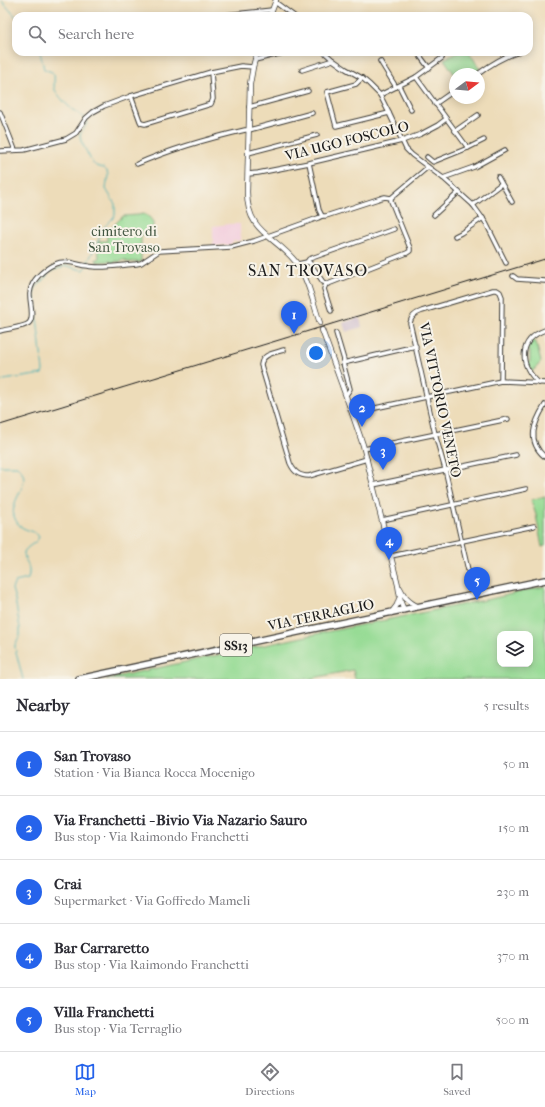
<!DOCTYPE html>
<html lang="en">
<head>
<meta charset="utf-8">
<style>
	body { margin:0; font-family:"IM FELL French Canon",serif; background:#f7f7f7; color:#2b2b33 }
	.controls { position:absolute; right:12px; bottom:12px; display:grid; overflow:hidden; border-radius:8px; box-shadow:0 2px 10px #0003 }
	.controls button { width:36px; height:36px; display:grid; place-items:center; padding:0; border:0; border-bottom:1px solid #e1e1e2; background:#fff; color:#2b2b33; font:20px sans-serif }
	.compass { position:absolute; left:449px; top:68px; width:36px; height:36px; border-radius:50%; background:#fff; box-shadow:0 2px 10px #0003; rotate:74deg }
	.you { position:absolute; left:316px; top:353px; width:14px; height:14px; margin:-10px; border:3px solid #fff; border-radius:50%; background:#1a73e8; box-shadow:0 0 0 6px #1a73e833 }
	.badge { display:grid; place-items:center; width:26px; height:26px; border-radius:50%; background:#2563eb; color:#fff; font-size:13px; font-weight:700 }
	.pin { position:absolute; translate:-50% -33px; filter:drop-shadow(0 1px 2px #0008) }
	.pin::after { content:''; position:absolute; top:21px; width:14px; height:12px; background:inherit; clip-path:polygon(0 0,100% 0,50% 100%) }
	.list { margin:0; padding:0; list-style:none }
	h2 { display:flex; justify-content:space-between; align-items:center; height:52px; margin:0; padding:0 16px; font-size:17px }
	h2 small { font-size:13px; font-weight:400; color:#7c7c81 }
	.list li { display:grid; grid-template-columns:26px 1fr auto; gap:12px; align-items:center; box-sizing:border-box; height:64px; padding:0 16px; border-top:1px solid #e1e1e2 }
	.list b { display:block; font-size:15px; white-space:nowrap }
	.list p { margin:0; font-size:13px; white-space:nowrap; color:#7c7c81 }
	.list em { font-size:13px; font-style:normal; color:#7c7c81 }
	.icon { flex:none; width:22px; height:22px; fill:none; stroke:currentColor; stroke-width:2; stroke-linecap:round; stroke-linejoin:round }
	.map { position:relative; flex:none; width:545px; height:679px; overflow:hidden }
	.search { position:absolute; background:#fff; box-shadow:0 2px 10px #0003; left:12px; right:12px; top:12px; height:44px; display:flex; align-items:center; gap:10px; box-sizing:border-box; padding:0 14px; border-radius:12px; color:#7c7c81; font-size:15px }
	.sheet { height:372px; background:#fff }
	nav { display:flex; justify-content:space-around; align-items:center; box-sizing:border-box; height:56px; border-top:1px solid #e1e1e2; background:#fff; font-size:11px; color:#7c7c81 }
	nav a { display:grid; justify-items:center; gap:2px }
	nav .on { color:#2563eb }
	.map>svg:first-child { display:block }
</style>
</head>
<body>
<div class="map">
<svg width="545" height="679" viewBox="0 0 545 679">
	<rect width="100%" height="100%" fill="#f7f3e8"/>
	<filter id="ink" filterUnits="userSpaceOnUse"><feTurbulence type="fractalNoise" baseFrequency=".025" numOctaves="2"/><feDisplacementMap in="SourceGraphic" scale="8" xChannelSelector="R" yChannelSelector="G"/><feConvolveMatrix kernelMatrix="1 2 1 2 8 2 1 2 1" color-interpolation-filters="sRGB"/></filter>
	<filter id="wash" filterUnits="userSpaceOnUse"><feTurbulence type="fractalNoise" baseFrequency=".012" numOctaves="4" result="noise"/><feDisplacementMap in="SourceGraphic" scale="16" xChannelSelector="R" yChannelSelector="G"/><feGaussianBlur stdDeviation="0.9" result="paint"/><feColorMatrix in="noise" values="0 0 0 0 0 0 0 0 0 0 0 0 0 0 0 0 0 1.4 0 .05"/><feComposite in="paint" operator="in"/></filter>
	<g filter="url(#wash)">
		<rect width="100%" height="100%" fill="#eddcb9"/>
		<polygon fill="#f3cfde" points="229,224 240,224 240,241 233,241 233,243 228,245 213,246 213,226"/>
		<polygon fill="#cfbdce" points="360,317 362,327 346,332 343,323"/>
		<g fill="#96db94" stroke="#597c58" fill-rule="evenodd">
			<polygon points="459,52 469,52 480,69 471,74 455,74 455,75 444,59"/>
			<path d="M143,214C148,215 154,220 153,226C152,229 151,231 150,233L141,235V262H126V260H120V262H117V261H115V263L111,264V261L97,262L96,259H99L98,243H99V241H107V232L123,216L138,215Z"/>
			<polygon points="532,340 536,342 541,362 532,372 527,363 530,362 530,351 527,350"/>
			<polygon points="545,496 545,546 542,547 536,515 531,500"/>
			<path d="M545,586V679H355L353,670L308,679H106L321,633L495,598ZM500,634H530V664H500Z"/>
		</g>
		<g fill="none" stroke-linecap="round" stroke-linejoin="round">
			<g stroke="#3eafb5" stroke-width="1">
				<polyline points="1,0 16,17"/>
				<path d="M40,52L44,69L52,72L54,74C55,79 53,86 55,90C58,95 68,107 73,110C79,114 84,116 87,123L80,135L81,141L92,162L96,166L104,168L107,171L108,175L106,189L115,204V215L113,218L105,226L87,264"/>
				<polyline points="0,382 4,380 42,374 43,371 34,291 36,287 43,281 49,272 65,266 68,266 82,270 84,270 86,267"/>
				<path d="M0,466H17C36,482 9,498 14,516C20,534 33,527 39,537C36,544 28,545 24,552C24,563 32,564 28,579L15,582L12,589L15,599L20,628V635L15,645V648L23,679"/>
			</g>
		</g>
	</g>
	<g filter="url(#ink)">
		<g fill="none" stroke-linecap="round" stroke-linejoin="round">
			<g stroke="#3b3934" stroke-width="5.5">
				<g id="minor">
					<polyline points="275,2 294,16"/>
					<polyline points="215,16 272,10"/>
					<polyline points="324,52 333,60 346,69 362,78 369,84 380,95 389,113 406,149 412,155 443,178 473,205 486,223 506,263"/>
					<polyline points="417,52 429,68"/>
					<polyline points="255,60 287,52"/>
					<polyline points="380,61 396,87"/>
					<polyline points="302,70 333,60"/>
					<path d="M478,74C490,65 504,56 519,52"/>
					<polyline points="416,77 468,148"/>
					<polyline points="362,78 356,84 327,92 336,126 389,113"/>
					<polyline points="399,86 411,110"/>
					<polyline points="380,95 416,77 442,58"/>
					<polyline points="131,96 140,121 141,123 145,124 211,104 213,99 211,72"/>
					<polyline points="435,104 455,90"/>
					<polyline points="249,107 308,91"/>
					<polyline points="0,112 10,137 15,150"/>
					<polyline points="455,131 478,115"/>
					<polyline points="0,151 24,150 66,139 76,133 86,118 93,112 104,106 131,96 211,72 241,66 253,67"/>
					<polyline points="248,153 317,135"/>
					<polyline points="427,157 433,162 468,148 484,140"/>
					<polyline points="309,163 319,210 322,216"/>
					<path d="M137,164C174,148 206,139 245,130H249L312,113"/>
					<polyline points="248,174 258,173 309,163 402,141 421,134 438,125 446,119"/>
					<polyline points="498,177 512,202"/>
					<polyline points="443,178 474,167 505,150"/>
					<polyline points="473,205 501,184"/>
					<polyline points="434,215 459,192"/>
					<polyline points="455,236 461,233 483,218"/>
					<polyline points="307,262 310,263 323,282 328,284 407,253 410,251 410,248 391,201 391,198"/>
					<polyline points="298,264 307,262 309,259 394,229"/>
					<polyline points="513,276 517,279 545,281"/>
					<polyline points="326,284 324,289 331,311"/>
					<path d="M0,331C7,329 25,327 29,323C35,317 29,301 30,293C31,280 44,269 55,264C67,259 76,265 88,266C92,267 96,267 100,267C112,267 124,265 136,264L141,263L159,251L231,247L254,241L318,218L322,216H326L381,198L385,197L391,198L428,167"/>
					<polyline points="336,333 344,360 343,363"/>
					<path d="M284,350C274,353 262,354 261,365L290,463C294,472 299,476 309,476L367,459"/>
					<path d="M539,383C519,365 518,340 545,330"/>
					<polyline points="346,395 350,389 343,363 416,346"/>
					<path d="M545,405C534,423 526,441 545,457"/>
					<polyline points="352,413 501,381 545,383"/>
					<polyline points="364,449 508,419"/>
					<polyline points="373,485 516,455"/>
					<polyline points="382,520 526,489"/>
					<polyline points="391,556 534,526"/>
					<path d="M478,595L477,588L468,570L445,469L435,434L410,323C411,316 416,313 422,311L493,290H497L500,292L502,297L501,381"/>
				</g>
			</g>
			<g stroke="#3b3934" stroke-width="6">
				<g id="tertiary">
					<polyline points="270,16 276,0"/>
					<path d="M257,52L253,67L250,84L247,192C247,235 278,236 298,265C308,278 314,306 320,323"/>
					<polyline points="322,330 352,413 363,445 398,585 401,603 404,610"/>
					<path d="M400,588C405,598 408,602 419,607"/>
					<polyline points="391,613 397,605 399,599"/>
				</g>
			</g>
			<g stroke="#3b3934" stroke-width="8">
				<polyline id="primary" points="79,679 312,629 545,580"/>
			</g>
			<use href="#minor" stroke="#fff" stroke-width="3.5"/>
			<use href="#tertiary" stroke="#fff" stroke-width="4.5"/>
			<use href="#primary" stroke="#fff" stroke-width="5.5"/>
			<polyline stroke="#1c1c1c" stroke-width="1" points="0,425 545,259"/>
		</g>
	</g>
	<g text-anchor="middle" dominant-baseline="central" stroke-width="4" stroke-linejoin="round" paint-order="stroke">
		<rect fill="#f7f3e8" stroke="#5e5c59" stroke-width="1" x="220" y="634" width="32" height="22" rx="3"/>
		<g font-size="13" font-weight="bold" fill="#1c1c1c">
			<text x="236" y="645">SS13</text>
		</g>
		<g font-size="14" fill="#1c1c1c" stroke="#f7f3e8">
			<text transform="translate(347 141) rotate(-14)">VIA UGO FOSCOLO</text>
			<text transform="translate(440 400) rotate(78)">VIA VITTORIO VENETO</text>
			<text transform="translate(321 615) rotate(-12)">VIA TERRAGLIO</text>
		</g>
		<g font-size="14" fill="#415540" stroke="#f7f3e8">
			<text x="124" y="231">cimitero di<tspan x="124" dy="16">San Trovaso</tspan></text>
		</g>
		<g font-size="16" letter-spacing="1" fill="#1c1c1c" stroke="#f7f3e8">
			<text x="308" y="270">SAN TROVASO</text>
		</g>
	</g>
</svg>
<div class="controls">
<button><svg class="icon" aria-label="layers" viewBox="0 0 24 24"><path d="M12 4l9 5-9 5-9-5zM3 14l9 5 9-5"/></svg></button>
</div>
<svg class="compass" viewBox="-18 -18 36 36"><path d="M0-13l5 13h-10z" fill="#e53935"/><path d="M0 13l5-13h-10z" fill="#7c7c81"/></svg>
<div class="you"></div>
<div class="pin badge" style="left:294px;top:334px">1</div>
<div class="pin badge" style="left:362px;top:427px">2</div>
<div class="pin badge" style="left:383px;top:470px">3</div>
<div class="pin badge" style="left:389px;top:560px">4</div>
<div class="pin badge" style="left:477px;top:600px">5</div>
<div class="search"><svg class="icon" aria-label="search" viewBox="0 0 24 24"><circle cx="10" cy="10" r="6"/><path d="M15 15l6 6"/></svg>Search here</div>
</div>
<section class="sheet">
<h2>Nearby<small>5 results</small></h2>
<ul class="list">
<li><span class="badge">1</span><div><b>San Trovaso</b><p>Station · Via Bianca Rocca Mocenigo</p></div><em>50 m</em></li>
<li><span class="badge">2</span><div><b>Via Franchetti - Bivio Via Nazario Sauro</b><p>Bus stop · Via Raimondo Franchetti</p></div><em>150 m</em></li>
<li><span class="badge">3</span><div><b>Crai</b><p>Supermarket · Via Goffredo Mameli</p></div><em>230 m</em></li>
<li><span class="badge">4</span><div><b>Bar Carraretto</b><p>Bus stop · Via Raimondo Franchetti</p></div><em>370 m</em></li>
<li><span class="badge">5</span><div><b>Villa Franchetti</b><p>Bus stop · Via Terraglio</p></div><em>500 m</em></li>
</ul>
</section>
<nav>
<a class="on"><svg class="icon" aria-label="map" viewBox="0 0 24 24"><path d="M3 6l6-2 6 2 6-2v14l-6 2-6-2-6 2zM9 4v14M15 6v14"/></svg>Map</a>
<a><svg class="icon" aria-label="directions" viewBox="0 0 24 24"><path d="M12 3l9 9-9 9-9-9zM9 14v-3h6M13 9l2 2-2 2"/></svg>Directions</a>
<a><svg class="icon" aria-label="saved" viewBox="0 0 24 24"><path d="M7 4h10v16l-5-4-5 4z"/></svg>Saved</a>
</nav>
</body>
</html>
